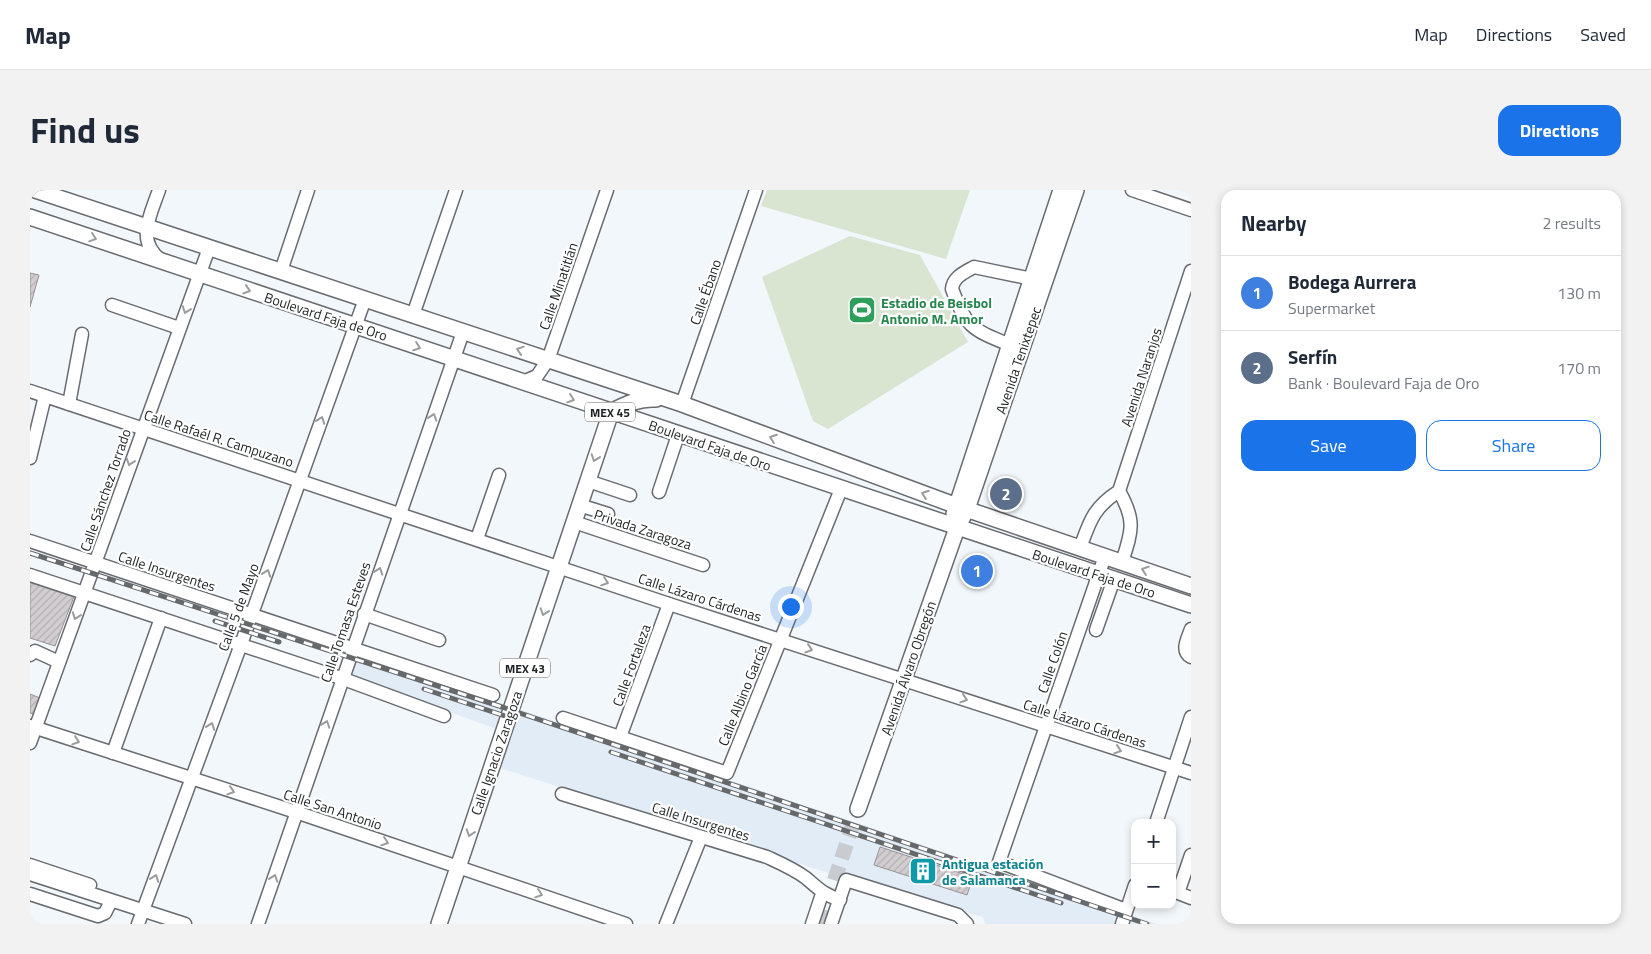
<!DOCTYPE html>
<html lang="en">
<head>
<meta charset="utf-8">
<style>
	body { margin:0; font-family:"Titillium Web",sans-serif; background:#f2f2f3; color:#1f2937 }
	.controls { position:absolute; right:15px; bottom:15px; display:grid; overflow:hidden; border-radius:10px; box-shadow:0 2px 8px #0003 }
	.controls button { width:45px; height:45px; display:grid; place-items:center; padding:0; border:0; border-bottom:1px solid #e0e1e3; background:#fff; color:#1f2937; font:25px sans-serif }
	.you { position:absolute; left:760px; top:416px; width:18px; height:18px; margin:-12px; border:4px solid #fff; border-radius:50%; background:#1a73e8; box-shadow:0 0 0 8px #1a73e833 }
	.badge { display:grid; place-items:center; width:32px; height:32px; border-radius:50%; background:#1a73e8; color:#fff; font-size:16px; font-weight:700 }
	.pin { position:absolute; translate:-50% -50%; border:2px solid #fff; box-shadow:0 1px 5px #0006 }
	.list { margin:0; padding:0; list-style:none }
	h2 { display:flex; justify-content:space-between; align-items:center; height:65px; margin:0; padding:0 20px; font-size:21px }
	h2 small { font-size:16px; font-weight:400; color:#747a83 }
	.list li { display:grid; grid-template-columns:32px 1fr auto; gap:15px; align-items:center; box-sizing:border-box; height:75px; padding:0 20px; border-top:1px solid #e0e1e3 }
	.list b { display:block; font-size:19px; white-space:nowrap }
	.list p { margin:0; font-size:16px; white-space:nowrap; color:#747a83 }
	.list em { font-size:16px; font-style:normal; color:#747a83 }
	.actions { display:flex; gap:10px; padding:15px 20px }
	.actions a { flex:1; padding:11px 0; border:1px solid #1a73e8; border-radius:15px; text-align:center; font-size:18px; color:#1a73e8 }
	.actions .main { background:#1a73e8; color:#fff }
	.map { position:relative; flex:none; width:1161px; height:734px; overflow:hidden; border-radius:15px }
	header { display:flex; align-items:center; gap:30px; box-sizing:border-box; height:70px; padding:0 25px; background:#fff; border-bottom:1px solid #e0e1e3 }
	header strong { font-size:24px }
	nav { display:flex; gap:28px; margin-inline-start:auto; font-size:18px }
	.intro { display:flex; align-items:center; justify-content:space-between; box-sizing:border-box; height:120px; padding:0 30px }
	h1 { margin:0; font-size:35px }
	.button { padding:12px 22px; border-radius:15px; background:#1a73e8; color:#fff; font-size:18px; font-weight:700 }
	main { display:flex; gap:30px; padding:0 30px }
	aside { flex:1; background:#fff; border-radius:15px; box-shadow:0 2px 8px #0003 }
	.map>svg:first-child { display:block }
</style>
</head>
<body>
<header>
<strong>Map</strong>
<nav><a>Map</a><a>Directions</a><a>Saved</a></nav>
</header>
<div class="intro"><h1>Find us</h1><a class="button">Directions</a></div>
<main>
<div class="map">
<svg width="1161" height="734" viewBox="0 0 1161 734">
	<defs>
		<pattern id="building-hatch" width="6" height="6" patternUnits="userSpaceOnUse" patternTransform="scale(1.25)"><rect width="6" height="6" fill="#d2cdd0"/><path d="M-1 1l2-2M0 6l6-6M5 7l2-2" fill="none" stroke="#b4b0b2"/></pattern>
	</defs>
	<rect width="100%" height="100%" fill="#f2f7fb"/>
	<polygon fill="#e2ecf6" points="328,465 1127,734 955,734 953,727 792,681 470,578 480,544 321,486"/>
	<g fill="#d9e4d1">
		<polygon points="737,0 940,0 916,69 731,16"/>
		<polygon points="820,46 890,65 938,152 798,239 783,231 732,87"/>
	</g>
	<g fill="url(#building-hatch)" stroke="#969295">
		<polygon points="0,83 9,85 0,117"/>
		<polygon points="0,390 45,404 25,456 0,448"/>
		<polygon points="0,504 10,508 4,524 0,523"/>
		<polygon points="850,657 943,687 937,705 844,675"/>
	</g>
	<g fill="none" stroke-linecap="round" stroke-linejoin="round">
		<polyline stroke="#c8ccd0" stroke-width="15" stroke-dasharray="15 8" stroke-linecap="butt" points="790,734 828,619"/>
		<g stroke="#686b6f" stroke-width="15">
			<g id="minor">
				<path d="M129,0C121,24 105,51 131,70"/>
				<polyline points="1102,0 1161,20"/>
				<polyline points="251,81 278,0"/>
				<polyline points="82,115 149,138"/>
				<polyline points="383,125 426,0"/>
				<path d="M980,155C941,139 937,138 922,99C923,87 935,82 944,77L1002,89"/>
				<polyline points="493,192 507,186 518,170 577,0"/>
				<polyline points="0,201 639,414 1161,583"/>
				<polyline points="39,214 52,144"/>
				<polyline points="652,214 726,0"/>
				<polyline points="0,268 15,206"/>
				<polyline points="558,291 600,305"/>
				<path d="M1089,301C1106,331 1102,341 1092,372"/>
				<polyline points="629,302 648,245"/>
				<polyline points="549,315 578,324"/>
				<polyline points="544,332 673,375"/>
				<polyline points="447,349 469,285"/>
				<polyline points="0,351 463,505"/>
				<path d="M1050,358C1060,331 1063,318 1089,301L1161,81"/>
				<polyline points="1075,366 969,672 1096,720"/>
				<polyline points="0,385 311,488 414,526"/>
				<polyline points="334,424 409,450"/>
				<path d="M1161,439C1158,448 1150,461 1161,467"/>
				<polyline points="1066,440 1084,389"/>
				<polyline points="0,465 5,461 29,472"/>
				<polyline points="533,528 697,583 811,299"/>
				<polyline points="0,536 266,622 596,734"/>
				<polyline points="590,547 639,414"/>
				<polyline points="0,553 179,58"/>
				<polyline points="83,563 131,428"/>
				<path d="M532,604L737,667C750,673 764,679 776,688C789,699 793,704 810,710"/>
				<polyline points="1126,633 1161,527"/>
				<polyline points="1161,665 1148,703 1161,708"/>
				<polyline points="0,675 60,695"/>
				<polyline points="0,684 155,734"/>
				<polyline points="0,704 68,726 75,723 81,711"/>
				<polyline points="108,734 210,457 335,109"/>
				<polyline points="228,734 433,142"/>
				<polyline points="636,734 671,647"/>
				<polyline points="782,734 792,704"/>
				<polyline points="801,734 816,690 928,725 937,734"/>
				<polyline points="1092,734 1105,695"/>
			</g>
		</g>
		<g stroke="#686b6f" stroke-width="18">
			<g id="major">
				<polyline points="5,0 652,214 927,316 1161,396"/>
				<polyline points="0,27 1161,415"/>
				<polyline points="924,324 1031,0"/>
				<polyline points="828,619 927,338 937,319 1046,0"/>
				<path d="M409,734L581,222C596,214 609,208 626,209"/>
			</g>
		</g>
		<use href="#minor" stroke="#fff" stroke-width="12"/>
		<use href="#major" stroke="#fff" stroke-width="15"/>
		<g stroke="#66696b" stroke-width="5">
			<g id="rail">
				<polyline points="0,363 466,515 1117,734"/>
				<polyline points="185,431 249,452"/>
				<polyline points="394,499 484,529"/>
				<polyline points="581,562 1031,713"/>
			</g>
		</g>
		<use href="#rail" stroke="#fff" stroke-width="3" stroke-dasharray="9" stroke-linecap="butt"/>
	</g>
	<defs><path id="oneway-chevron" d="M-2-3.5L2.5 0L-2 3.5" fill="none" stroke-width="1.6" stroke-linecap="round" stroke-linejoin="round" transform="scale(1.25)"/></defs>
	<g stroke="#9a9b9c">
		<use href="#oneway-chevron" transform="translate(63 48) rotate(19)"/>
		<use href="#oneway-chevron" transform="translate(217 100) rotate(18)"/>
		<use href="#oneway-chevron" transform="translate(156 120) rotate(110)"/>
		<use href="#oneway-chevron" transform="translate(387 157) rotate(19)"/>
		<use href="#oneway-chevron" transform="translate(490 160) rotate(-162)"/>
		<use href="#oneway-chevron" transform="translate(541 209) rotate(19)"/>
		<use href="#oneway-chevron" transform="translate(403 227) rotate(-71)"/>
		<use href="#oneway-chevron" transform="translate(291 230) rotate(-70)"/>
		<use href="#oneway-chevron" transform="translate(743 248) rotate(-160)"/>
		<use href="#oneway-chevron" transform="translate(565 268) rotate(109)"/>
		<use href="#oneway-chevron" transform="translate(100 272) rotate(109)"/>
		<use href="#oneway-chevron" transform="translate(895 304) rotate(-160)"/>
		<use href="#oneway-chevron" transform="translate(1115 380) rotate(-161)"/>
		<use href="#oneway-chevron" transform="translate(349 381) rotate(-71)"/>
		<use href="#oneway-chevron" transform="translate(237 383) rotate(-70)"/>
		<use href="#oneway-chevron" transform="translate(575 392) rotate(19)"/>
		<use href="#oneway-chevron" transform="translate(514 422) rotate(109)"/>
		<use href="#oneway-chevron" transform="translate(46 426) rotate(110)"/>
		<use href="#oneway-chevron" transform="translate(779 459) rotate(18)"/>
		<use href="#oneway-chevron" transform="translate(934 509) rotate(18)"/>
		<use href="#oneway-chevron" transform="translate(296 534) rotate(-71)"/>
		<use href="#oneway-chevron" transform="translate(181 536) rotate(-70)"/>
		<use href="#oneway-chevron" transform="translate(46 551) rotate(18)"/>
		<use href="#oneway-chevron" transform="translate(1088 560) rotate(18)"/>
		<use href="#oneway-chevron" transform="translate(201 601) rotate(18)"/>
		<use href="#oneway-chevron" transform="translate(440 643) rotate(109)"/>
		<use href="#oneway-chevron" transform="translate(355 652) rotate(19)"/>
		<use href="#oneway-chevron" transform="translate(125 688) rotate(-70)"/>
		<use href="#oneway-chevron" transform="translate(244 688) rotate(-71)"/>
		<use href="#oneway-chevron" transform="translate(509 704) rotate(19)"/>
	</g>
	<defs>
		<g id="stadium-square" transform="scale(1.4375)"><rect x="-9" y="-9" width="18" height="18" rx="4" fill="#2e9e5b" stroke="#fff"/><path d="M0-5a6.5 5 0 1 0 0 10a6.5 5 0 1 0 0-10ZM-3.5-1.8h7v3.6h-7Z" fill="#fff"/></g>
		<g id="building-square" transform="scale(1.4375)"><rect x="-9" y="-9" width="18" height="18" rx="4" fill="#0f9aa8" stroke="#fff"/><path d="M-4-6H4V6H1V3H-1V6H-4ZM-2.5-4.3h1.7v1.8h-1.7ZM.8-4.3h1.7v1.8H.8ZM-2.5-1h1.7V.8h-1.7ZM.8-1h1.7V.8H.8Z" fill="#fff"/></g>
	</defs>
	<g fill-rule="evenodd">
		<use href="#stadium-square" x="832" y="120"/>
		<use href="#building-square" x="893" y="681"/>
	</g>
	<g text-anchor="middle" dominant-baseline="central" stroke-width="4.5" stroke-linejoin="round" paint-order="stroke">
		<g fill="#fff" stroke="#626464" stroke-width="1">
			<rect x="555" y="212.5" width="50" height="19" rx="4"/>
			<rect x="470" y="468.5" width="50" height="19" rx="4"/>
		</g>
		<g font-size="12" font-weight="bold" fill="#1f2122">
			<text x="580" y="222">MEX 45</text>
			<text x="495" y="478">MEX 43</text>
		</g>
		<g font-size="14" fill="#1f2122" stroke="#fff">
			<text transform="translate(528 96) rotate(-71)">Calle Minatitlán</text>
			<text transform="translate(675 102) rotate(-71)">Calle Ébano</text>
			<text transform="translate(296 126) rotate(18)">Boulevard Faja de Oro</text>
			<text transform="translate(988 170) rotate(-71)">Avenida Tenixtepec</text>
			<text transform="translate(1111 187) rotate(-72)">Avenida Naranjos</text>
			<text transform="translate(189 248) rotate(18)">Calle Rafaél R. Campuzano</text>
			<text transform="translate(680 255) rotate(19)">Boulevard Faja de Oro</text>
			<text transform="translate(75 300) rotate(-71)">Calle Sánchez Torrado</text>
			<text transform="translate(613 339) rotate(18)">Privada Zaragoza</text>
			<text transform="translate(137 381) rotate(18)">Calle Insurgentes</text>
			<text transform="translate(1064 383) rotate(18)">Boulevard Faja de Oro</text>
			<text transform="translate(670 407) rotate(18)">Calle Lázaro Cárdenas</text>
			<text transform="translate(208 417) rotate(-70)">Calle 5 de Mayo</text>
			<text transform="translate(315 432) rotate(-71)">Calle Tomasa Esteves</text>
			<text transform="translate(1022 472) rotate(-71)">Calle Colón</text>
			<text transform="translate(601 475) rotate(-70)">Calle Fortaleza</text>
			<text transform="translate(878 478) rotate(-71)">Avenida Álvaro Obregón</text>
			<text transform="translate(712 505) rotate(-68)">Calle Albino García</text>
			<text transform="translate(1055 533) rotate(18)">Calle Lázaro Cárdenas</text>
			<text transform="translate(466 563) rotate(-71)">Calle Ignacio Zaragoza</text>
			<text transform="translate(303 619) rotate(18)">Calle San Antonio</text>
			<text transform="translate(671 631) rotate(17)">Calle Insurgentes</text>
		</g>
		<g font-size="14" font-weight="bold" fill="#27864d" stroke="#fff" text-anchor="start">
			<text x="851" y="112">Estadio de Beisbol<tspan x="851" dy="16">Antonio M. Amor</tspan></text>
		</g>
		<g font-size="14" font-weight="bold" fill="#0d838f" stroke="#fff" text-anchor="start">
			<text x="912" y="673">Antigua estación<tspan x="912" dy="16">de Salamanca</tspan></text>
		</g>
	</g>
</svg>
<div class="controls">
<button>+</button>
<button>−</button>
</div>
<div class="you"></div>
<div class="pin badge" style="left:947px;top:381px;background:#3f7fe0">1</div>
<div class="pin badge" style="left:976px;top:304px;background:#5c6f8a">2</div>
</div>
<aside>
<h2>Nearby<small>2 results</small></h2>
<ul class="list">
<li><span class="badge" style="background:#3f7fe0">1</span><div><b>Bodega Aurrera</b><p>Supermarket</p></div><em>130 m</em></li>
<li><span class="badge" style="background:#5c6f8a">2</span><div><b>Serfín</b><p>Bank · Boulevard Faja de Oro</p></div><em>170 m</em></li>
</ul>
<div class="actions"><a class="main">Save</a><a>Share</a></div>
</aside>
</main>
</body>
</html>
